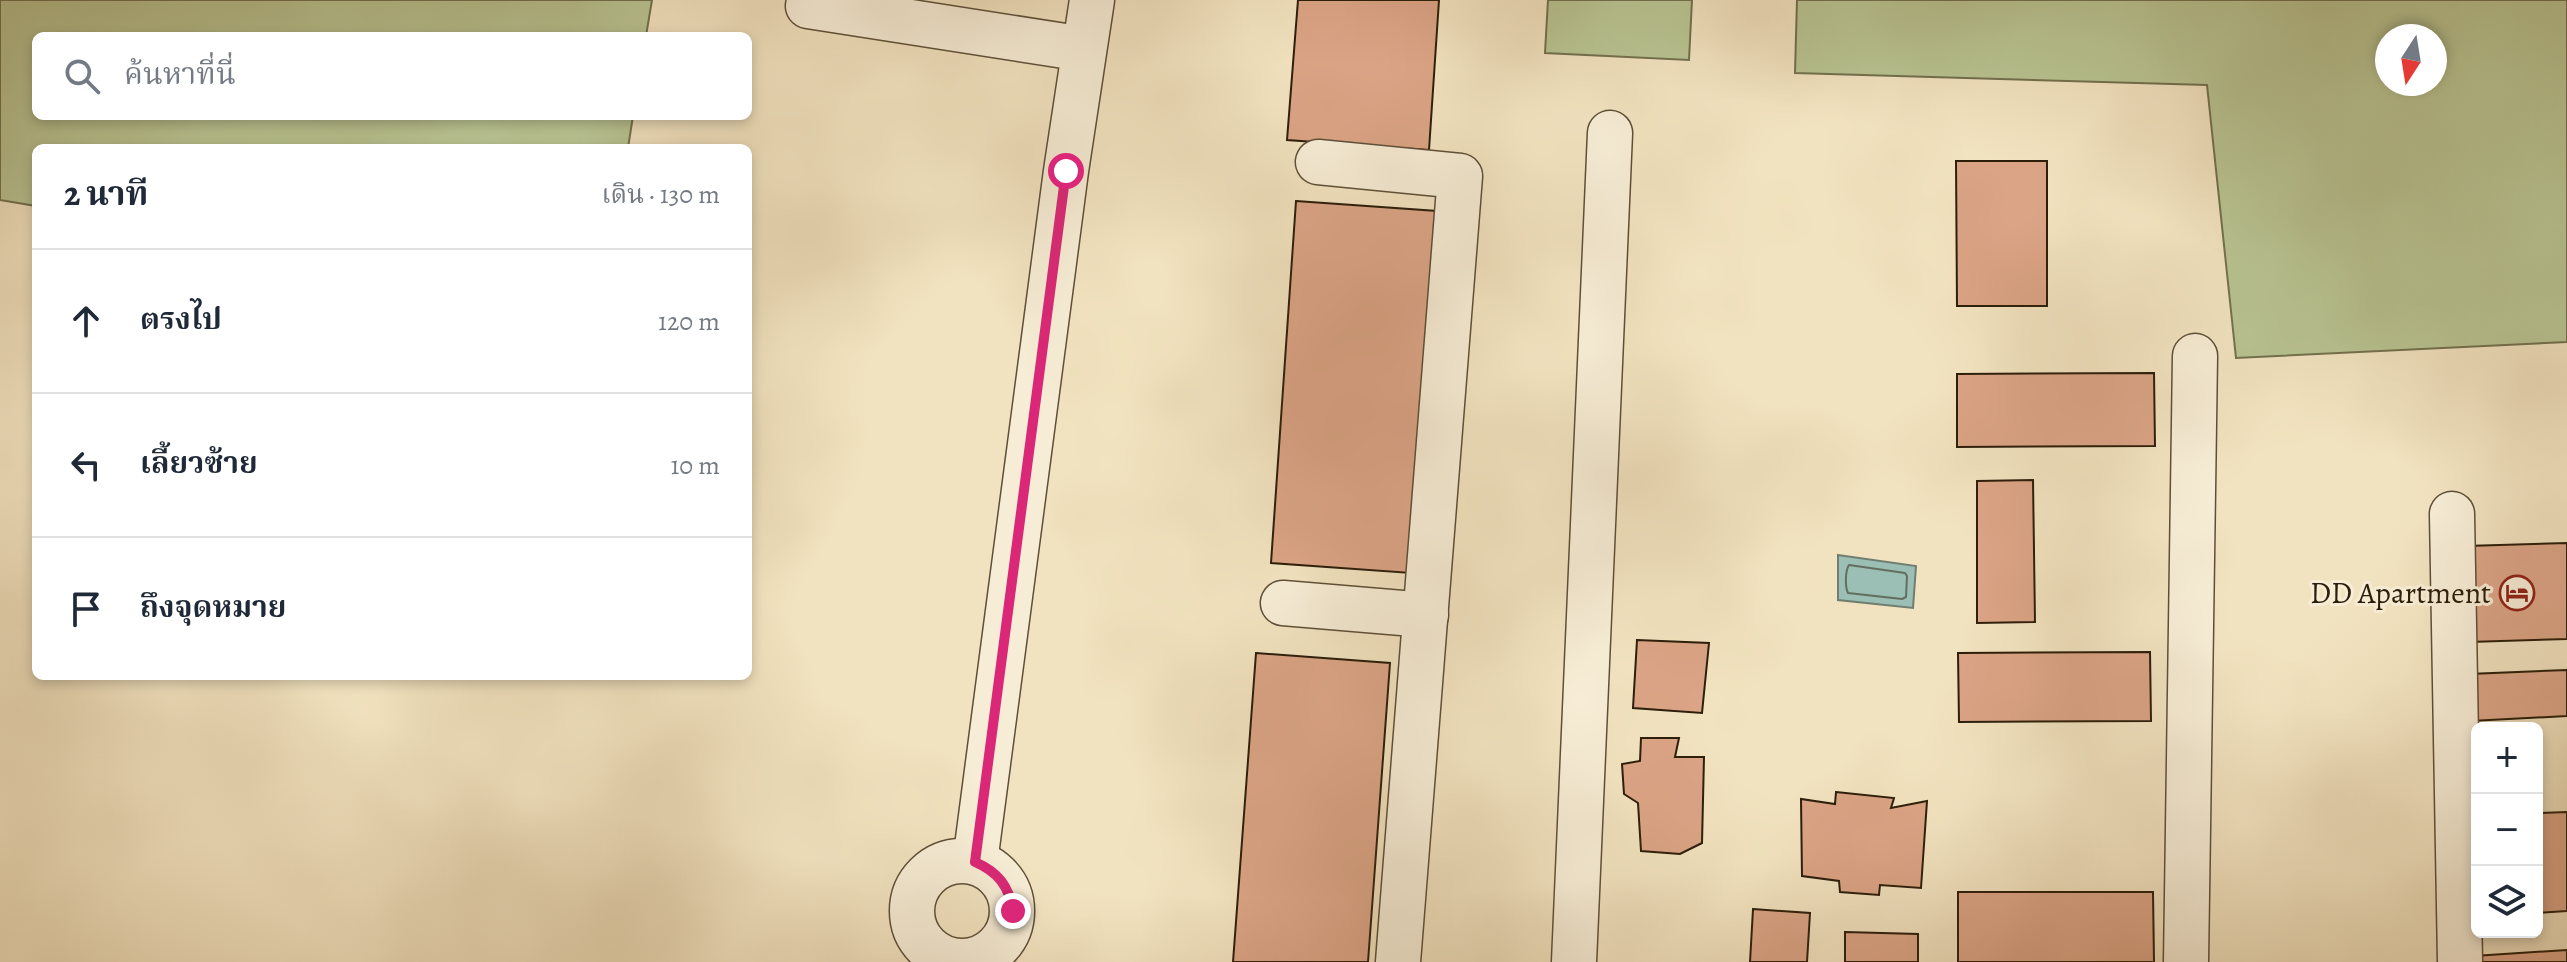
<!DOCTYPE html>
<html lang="th">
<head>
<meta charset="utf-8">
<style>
	body { margin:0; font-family:Alegreya,"Noto Serif Thai",serif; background:#f6f6f7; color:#1f2937 }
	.controls { position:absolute; right:24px; bottom:24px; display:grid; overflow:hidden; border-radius:12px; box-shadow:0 4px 12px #0003 }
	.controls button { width:72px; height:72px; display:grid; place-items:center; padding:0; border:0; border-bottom:2px solid #e0e1e3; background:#fff; color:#1f2937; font:40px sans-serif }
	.compass { position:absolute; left:2375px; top:24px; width:72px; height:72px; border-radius:50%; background:#fff; box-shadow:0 4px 12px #0003; rotate:192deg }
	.stop { position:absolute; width:24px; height:24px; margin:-18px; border:6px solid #db2777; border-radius:50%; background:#fff }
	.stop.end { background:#db2777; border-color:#fff; box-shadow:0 2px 8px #0008 }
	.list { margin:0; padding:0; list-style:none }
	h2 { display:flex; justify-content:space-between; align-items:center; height:104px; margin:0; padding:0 32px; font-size:34px }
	h2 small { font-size:26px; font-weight:400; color:#747a83 }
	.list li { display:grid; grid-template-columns:52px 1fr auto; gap:24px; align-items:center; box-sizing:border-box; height:144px; padding:0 32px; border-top:2px solid #e0e1e3 }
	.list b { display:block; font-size:30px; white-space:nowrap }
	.list em { font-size:26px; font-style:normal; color:#747a83 }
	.icon { flex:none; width:44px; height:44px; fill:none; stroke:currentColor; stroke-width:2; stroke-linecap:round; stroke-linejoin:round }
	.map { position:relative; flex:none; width:2567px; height:962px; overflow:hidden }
	.search { position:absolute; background:#fff; box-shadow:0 4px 12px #0003; left:32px; top:32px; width:720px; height:88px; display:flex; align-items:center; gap:20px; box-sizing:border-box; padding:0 28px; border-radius:12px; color:#747a83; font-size:30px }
	.panel { position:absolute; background:#fff; box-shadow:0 4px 12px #0003; left:32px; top:144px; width:720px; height:536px; border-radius:12px }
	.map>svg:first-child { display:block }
</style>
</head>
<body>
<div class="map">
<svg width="2567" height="962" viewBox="0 0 2567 962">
	<rect width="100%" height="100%" fill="#f2e3c0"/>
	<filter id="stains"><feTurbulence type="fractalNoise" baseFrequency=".0025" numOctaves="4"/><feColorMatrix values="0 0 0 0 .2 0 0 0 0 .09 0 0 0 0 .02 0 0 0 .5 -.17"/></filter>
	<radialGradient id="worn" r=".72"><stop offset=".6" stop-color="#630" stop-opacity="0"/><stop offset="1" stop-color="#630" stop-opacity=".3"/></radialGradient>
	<g fill="#b9c493" stroke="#72714e" stroke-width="2" fill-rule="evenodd">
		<polygon points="0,0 652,0 646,36 36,36 36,116 633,116 628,148 36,148 36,206 0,200"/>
		<polygon points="1548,0 1692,0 1689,60 1545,53"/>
		<path d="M1797,0H2567V342L2236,358L2207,85L1795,73ZM2435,36V84H2387V36Z"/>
	</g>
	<polygon fill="#9bbeb5" stroke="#6f7e71" stroke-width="2" points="1838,555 1916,566 1913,608 1838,600"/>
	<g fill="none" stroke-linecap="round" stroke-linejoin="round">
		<path stroke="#646e60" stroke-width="2" d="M1849,565L1905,573L1907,576L1906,597L1902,599L1848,593C1845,587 1845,571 1849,565Z"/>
	</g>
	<g fill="#dba486" stroke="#2c1e0a" stroke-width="2">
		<polygon points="1298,0 1439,0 1429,150 1287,140"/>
		<polygon points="1956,161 2047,161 2047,306 1957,306"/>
		<polygon points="1296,201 1437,211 1411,573 1271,563"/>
		<polygon points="2154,373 2155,446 1957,447 1957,374"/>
		<polygon points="2033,480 2035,622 1977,623 1977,481"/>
		<polygon points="2567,543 2567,639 2469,642 2466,546"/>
		<polygon points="1637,640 1709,643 1702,713 1633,708"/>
		<polygon points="2150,652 2151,721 1959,722 1958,653"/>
		<polygon points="1256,653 1390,663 1368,962 1233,962"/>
		<polygon points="2567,670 2567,716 2471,721 2469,674"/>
		<polygon points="1641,738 1679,738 1675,757 1704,757 1702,843 1680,854 1641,851 1638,803 1624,794 1622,764 1640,761"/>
		<polygon points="1836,792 1894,798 1891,808 1927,801 1921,888 1880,885 1879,895 1840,892 1839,881 1802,876 1801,799 1835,804"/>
		<polygon points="2567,812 2567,911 2537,913 2537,813"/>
		<polygon points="1958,892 2153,892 2154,962 1958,962"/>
		<polygon points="1753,909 1810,913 1807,962 1750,962"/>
		<polygon points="1845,932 1918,934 1918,962 1845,962"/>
		<polygon points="2567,950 2567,962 2474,962 2474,956"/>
	</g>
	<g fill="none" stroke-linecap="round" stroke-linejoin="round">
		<g stroke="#5e4f38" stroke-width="47">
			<g id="minor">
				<polyline points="808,6 1084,49"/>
				<polyline points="1318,162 1460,176 1398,962"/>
				<polyline points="2452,514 2460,962"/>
				<polyline points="1283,603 1426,615"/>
				<circle cx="962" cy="911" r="50"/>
				<polyline points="975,862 1066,171 1092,0"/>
				<polyline points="1574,962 1610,133"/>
				<polyline points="2186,962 2195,356"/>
			</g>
		</g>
		<use href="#minor" stroke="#f7edd6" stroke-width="44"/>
	</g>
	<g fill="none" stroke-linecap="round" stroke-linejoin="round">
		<path stroke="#db2777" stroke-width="10" d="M1013,911C1009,886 998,872 975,862L1066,171"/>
	</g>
	<defs>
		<g id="hotel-ring" transform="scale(1.8)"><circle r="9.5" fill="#f7edd6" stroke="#8f2418" stroke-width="1.5"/><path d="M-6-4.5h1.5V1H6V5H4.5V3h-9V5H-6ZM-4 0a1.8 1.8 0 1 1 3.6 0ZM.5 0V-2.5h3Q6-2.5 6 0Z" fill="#8f2418"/></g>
	</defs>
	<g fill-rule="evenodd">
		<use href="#hotel-ring" x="2517" y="593"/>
	</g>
	<g text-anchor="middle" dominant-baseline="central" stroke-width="6" stroke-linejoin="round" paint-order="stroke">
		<g font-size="30" fill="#2c1e0a" stroke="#f7edd6" text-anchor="end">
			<text x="2491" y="593">DD Apartment</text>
		</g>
	</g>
	<rect width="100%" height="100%" filter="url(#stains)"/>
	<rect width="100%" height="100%" fill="url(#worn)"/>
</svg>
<div class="controls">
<button>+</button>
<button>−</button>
<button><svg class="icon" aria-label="layers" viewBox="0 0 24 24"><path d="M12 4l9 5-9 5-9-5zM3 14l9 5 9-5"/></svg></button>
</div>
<svg class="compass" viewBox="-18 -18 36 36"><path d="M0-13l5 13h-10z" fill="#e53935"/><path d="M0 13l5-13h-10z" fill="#747a83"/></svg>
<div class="stop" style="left:1066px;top:171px"></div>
<div class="stop end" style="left:1013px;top:911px"></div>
<div class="search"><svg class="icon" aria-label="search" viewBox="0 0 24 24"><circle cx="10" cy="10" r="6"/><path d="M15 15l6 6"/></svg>ค้นหาที่นี่</div>
<section class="panel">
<h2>2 นาที<small>เดิน · 130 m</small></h2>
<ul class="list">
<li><svg class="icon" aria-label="ahead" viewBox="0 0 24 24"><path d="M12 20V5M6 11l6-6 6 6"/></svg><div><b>ตรงไป</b></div><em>120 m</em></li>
<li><svg class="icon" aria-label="left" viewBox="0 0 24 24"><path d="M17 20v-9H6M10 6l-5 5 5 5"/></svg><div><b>เลี้ยวซ้าย</b></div><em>10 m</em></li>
<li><svg class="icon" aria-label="arrive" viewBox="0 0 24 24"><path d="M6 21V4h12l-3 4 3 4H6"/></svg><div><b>ถึงจุดหมาย</b></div></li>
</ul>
</section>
</div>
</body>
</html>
